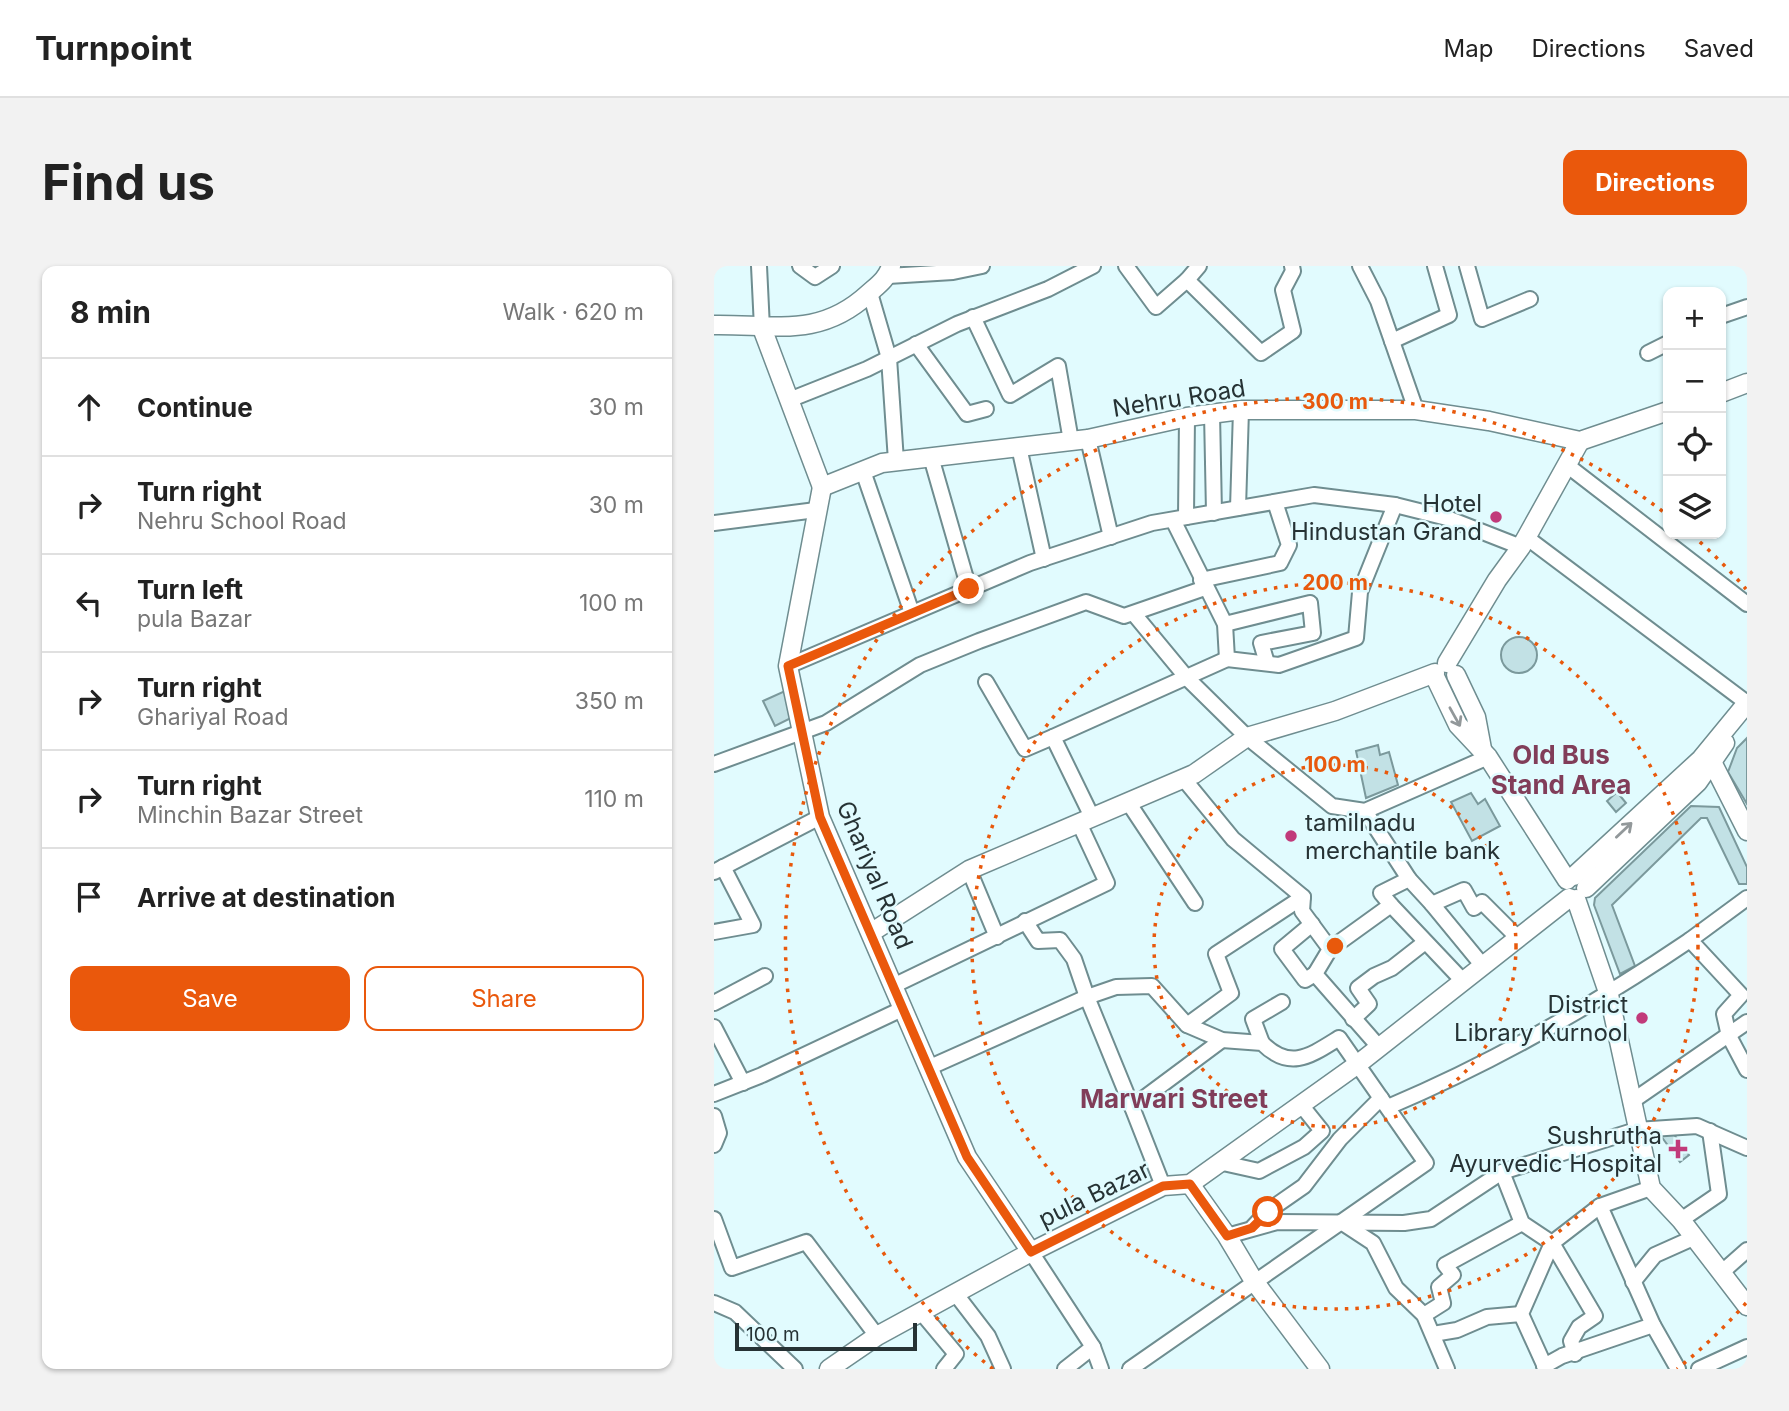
<!DOCTYPE html>
<html lang="en">
<head>
<meta charset="utf-8">
<style>
	body { margin:0; font-family:Inter,sans-serif; background:#f2f2f2; color:#222 }
	.controls { position:absolute; right:21px; top:21px; display:grid; overflow:hidden; border-radius:14px; box-shadow:0 2px 5px #0004 }
	.controls button { width:63px; height:63px; display:grid; place-items:center; padding:0; border:0; border-bottom:2px solid #e0e0e0; background:#fff; color:#222; font:35px sans-serif }
	.scale { position:absolute; left:21px; bottom:18px; width:182px; box-sizing:border-box; padding-left:7px; border:4px solid #263234; border-top:0; font-size:19px; line-height:24px; white-space:nowrap; color:#263234; -webkit-text-stroke:5px #e1fbfe; paint-order:stroke }
	.stop { position:absolute; width:21px; height:21px; margin:-16px; border:5px solid #ea580c; border-radius:50%; background:#fff }
	.stop.end { background:#ea580c; border-color:#fff; box-shadow:0 2px 7px #0008 }
	.list { margin:0; padding:0; list-style:none }
	h2 { display:flex; justify-content:space-between; align-items:center; height:91px; margin:0; padding:0 28px; font-size:30px }
	h2 small { font-size:23px; font-weight:400; color:#767676 }
	.list li { display:grid; grid-template-columns:46px 1fr auto; gap:21px; align-items:center; box-sizing:border-box; height:98px; padding:0 28px; border-top:2px solid #e0e0e0 }
	.list b { display:block; font-size:26px; white-space:nowrap }
	.list p { margin:0; font-size:23px; white-space:nowrap; color:#767676 }
	.list em { font-size:23px; font-style:normal; color:#767676 }
	.actions { display:flex; gap:14px; padding:21px 28px }
	.actions a { flex:1; padding:16px 0; border:2px solid #ea580c; border-radius:14px; text-align:center; font-size:24px; color:#ea580c }
	.actions .main { background:#ea580c; color:#fff }
	.icon { flex:none; width:38px; height:38px; fill:none; stroke:currentColor; stroke-width:2; stroke-linecap:round; stroke-linejoin:round }
	.map { position:relative; flex:none; width:1033px; height:1103px; overflow:hidden; border-radius:14px }
	header { display:flex; align-items:center; gap:42px; box-sizing:border-box; height:98px; padding:0 35px; background:#fff; border-bottom:2px solid #e0e0e0 }
	header strong { font-size:33px }
	nav { display:flex; gap:38px; margin-inline-start:auto; font-size:24px }
	.intro { display:flex; align-items:center; justify-content:space-between; box-sizing:border-box; height:168px; padding:0 42px }
	h1 { margin:0; font-size:49px }
	.button { padding:18px 32px; border-radius:14px; background:#ea580c; color:#fff; font-size:24px; font-weight:700 }
	main { display:flex; gap:42px; padding:0 42px }
	aside { flex:1; background:#fff; border-radius:14px; box-shadow:0 2px 5px #0004 }
	.map>svg:first-child { display:block }
</style>
</head>
<body>
<header>
<strong>Turnpoint</strong>
<nav><a>Map</a><a>Directions</a><a>Saved</a></nav>
</header>
<div class="intro"><h1>Find us</h1><a class="button">Directions</a></div>
<main>
<aside>
<h2>8 min<small>Walk · 620 m</small></h2>
<ul class="list">
<li><svg class="icon" aria-label="ahead" viewBox="0 0 24 24"><path d="M12 20V5M6 11l6-6 6 6"/></svg><div><b>Continue</b></div><em>30 m</em></li>
<li><svg class="icon" aria-label="right" viewBox="0 0 24 24"><path d="M7 20v-9h11M14 6l5 5-5 5"/></svg><div><b>Turn right</b><p>Nehru School Road</p></div><em>30 m</em></li>
<li><svg class="icon" aria-label="left" viewBox="0 0 24 24"><path d="M17 20v-9H6M10 6l-5 5 5 5"/></svg><div><b>Turn left</b><p>pula Bazar</p></div><em>100 m</em></li>
<li><svg class="icon" aria-label="right" viewBox="0 0 24 24"><path d="M7 20v-9h11M14 6l5 5-5 5"/></svg><div><b>Turn right</b><p>Ghariyal Road</p></div><em>350 m</em></li>
<li><svg class="icon" aria-label="right" viewBox="0 0 24 24"><path d="M7 20v-9h11M14 6l5 5-5 5"/></svg><div><b>Turn right</b><p>Minchin Bazar Street</p></div><em>110 m</em></li>
<li><svg class="icon" aria-label="arrive" viewBox="0 0 24 24"><path d="M6 21V4h12l-3 4 3 4H6"/></svg><div><b>Arrive at destination</b></div></li>
</ul>
<div class="actions"><a class="main">Save</a><a>Share</a></div>
</aside>
<div class="map">
<svg width="1033" height="1103" viewBox="0 0 1033 1103">
	<rect width="100%" height="100%" fill="#e1fbfe"/>
	<g fill="#c2e1e5" stroke="#7b999c" stroke-width="2">
		<circle cx="805" cy="389" r="18"/>
		<polygon points="71,425 83,449 61,460 49,435"/>
		<polygon points="1033,472 1033,538 1014,506 1023,482"/>
		<polygon points="664,479 666,489 675,486 684,519 652,532 642,485"/>
		<polygon points="903,526 912,537 902,546 893,535"/>
		<polygon points="757,527 764,538 771,533 786,560 758,575 737,536"/>
		<polygon points="977,540 1005,541 1033,601 1033,618 1025,618 993,552 987,552 898,639 921,700 906,708 880,639 881,632"/>
		<polygon points="956,863 975,889 966,896 947,870"/>
	</g>
	<g fill="none" stroke-linecap="round" stroke-linejoin="round">
		<g stroke="#6f8d90" stroke-width="18">
			<g id="minor">
				<polyline points="45,0 48,62"/>
				<polyline points="86,0 101,11 118,0"/>
				<polyline points="412,0 442,41 473,14 485,0"/>
				<polyline points="646,0 664,35 702,144"/>
				<polyline points="753,0 768,53 816,33"/>
				<polyline points="174,10 239,6 268,0"/>
				<polyline points="473,14 547,87 579,65 569,24 579,5 578,0"/>
				<polyline points="156,27 175,92 182,195"/>
				<polyline points="1007,50 1033,41"/>
				<polyline points="259,51 296,129 344,100 357,175"/>
				<polyline points="678,75 735,49 721,0"/>
				<polyline points="202,78 253,148 272,143"/>
				<polyline points="934,87 954,77"/>
				<polyline points="75,134 153,103 243,58 334,23 379,0"/>
				<polyline points="498,147 500,247"/>
				<polyline points="374,173 397,271"/>
				<polyline points="305,181 330,293"/>
				<polyline points="217,191 255,323"/>
				<polyline points="854,200 1033,338"/>
				<polyline points="149,205 198,347"/>
				<polyline points="524,242 527,144"/>
				<polyline points="472,251 473,151"/>
				<polyline points="459,254 511,358 513,393 565,399 642,372 646,326 681,239"/>
				<polyline points="0,257 102,244"/>
				<polyline points="812,271 1033,437"/>
				<polyline points="487,314 566,297 575,279 561,236"/>
				<polyline points="420,348 473,412 533,471 618,540 651,545 774,491"/>
				<polyline points="511,358 596,337 599,367 547,377 553,397"/>
				<polyline points="74,400 316,297 438,257 600,229 681,239 733,252 807,281"/>
				<polyline points="272,416 311,483 339,471"/>
				<polyline points="0,498 112,457 206,399 265,375 372,336 410,350 491,322"/>
				<polyline points="469,512 519,573 589,631 502,688 517,727 473,759"/>
				<polyline points="414,536 481,637"/>
				<polyline points="651,545 695,613"/>
				<polyline points="378,551 339,471 513,393"/>
				<polyline points="255,604 283,671"/>
				<polyline points="0,606 106,551"/>
				<polyline points="589,631 588,645 616,683 601,708 665,781"/>
				<polyline points="1033,632 976,674 1027,729 1010,748 1015,770 1033,804"/>
				<polyline points="718,638 769,700"/>
				<polyline points="677,639 667,627 695,613 718,638 750,624 760,642 768,636 803,671"/>
				<path d="M311,655L324,675L346,674L360,693L373,731L402,721L438,720L473,759L508,774L548,777C576,805 596,790 625,772L712,897L416,1103"/>
				<polyline points="598,658 568,683 591,714 601,708"/>
				<polyline points="0,666 39,659 9,601"/>
				<polyline points="616,683 677,639 748,714"/>
				<polyline points="181,719 393,617 365,557"/>
				<polyline points="0,737 51,710"/>
				<polyline points="639,753 655,738 644,722 660,710 678,702 710,677"/>
				<polyline points="0,761 29,817"/>
				<polyline points="548,777 539,753 568,736"/>
				<polyline points="214,802 373,731 418,841"/>
				<polyline points="0,828 48,809 188,743"/>
				<polyline points="917,836 1033,756"/>
				<path d="M674,841C781,796 880,739 976,674"/>
				<polyline points="0,850 5,867 0,879"/>
				<polyline points="509,897 545,905 590,881 608,865 588,840"/>
				<polyline points="449,920 418,841 508,774"/>
				<polyline points="886,940 939,1059 964,1103"/>
				<polyline points="0,953 18,1002 92,976 163,1070"/>
				<polyline points="967,954 1005,928 996,865"/>
				<polyline points="627,956 659,977 682,1022 710,1049 733,1103"/>
				<polyline points="539,961 554,945 590,920 626,873 667,832"/>
				<polyline points="513,970 563,956 690,957 717,953 788,906"/>
				<polyline points="317,986 379,1081 387,1103"/>
				<polyline points="1007,1007 1033,984"/>
				<polyline points="919,1016 941,989 979,972"/>
				<polyline points="241,1027 274,1070 289,1103"/>
				<polyline points="0,1037 21,1046 81,1103"/>
				<polyline points="207,1046 242,1088 230,1103"/>
				<polyline points="710,1049 729,1037 725,1021 739,1009 731,999 808,957"/>
				<polyline points="719,1068 743,1064 773,1051 807,1048"/>
				<polyline points="861,1088 857,1075 865,1061 881,1050 838,977 808,957 788,906 922,864 983,860 1033,882"/>
				<polyline points="830,1100 848,1090 939,1059"/>
				<polyline points="351,1103 379,1081"/>
				<polyline points="832,1103 807,1048 838,977 886,940 937,922"/>
				<polyline points="985,1103 1033,1081"/>
			</g>
		</g>
		<g stroke="#6f8d90" stroke-width="21">
			<g id="tertiary">
				<path d="M0,59C59,58 105,73 154,28C164,19 173,13 177,0"/>
				<polyline points="48,62 108,221"/>
				<polyline points="1007,127 1033,117"/>
				<polyline points="108,221 168,197 374,173 473,151 527,144 702,144 775,155 866,175 954,145"/>
				<polyline points="108,221 74,400 106,551 253,891 317,986"/>
				<polyline points="733,397 783,314 807,281 866,175"/>
				<polyline points="742,409 762,451 768,483"/>
				<polyline points="722,413 744,459 774,491 853,614"/>
				<polyline points="995,490 1033,565"/>
				<polyline points="860,610 987,493 1033,437"/>
				<polyline points="872,622 984,516 1011,477"/>
				<polyline points="862,633 895,729 937,922 967,954 1033,1040"/>
				<polyline points="158,666 255,604 480,508 533,471 621,445 721,407"/>
				<polyline points="476,918 513,970 540,1015 606,1103"/>
				<polyline points="115,1103 163,1070 317,986 449,920 476,918 644,798 855,632"/>
			</g>
		</g>
		<use href="#minor" stroke="#fff" stroke-width="14"/>
		<use href="#tertiary" stroke="#fff" stroke-width="18"/>
	</g>
	<defs><path id="oneway-shaft" d="M-6 0H5M1.5-3L5.5 0L1.5 3" fill="none" stroke-width="1.6" stroke-linecap="round" stroke-linejoin="round" transform="scale(1.75)"/></defs>
	<g stroke="#92989a">
		<use href="#oneway-shaft" transform="translate(741 451) rotate(61)"/>
		<use href="#oneway-shaft" transform="translate(910 564) rotate(-43)"/>
	</g>
	<g fill="none" stroke-linecap="round" stroke-linejoin="round">
		<polyline stroke="#ea580c" stroke-width="9" points="255,323 74,400 106,551 253,891 317,986 449,920 476,918 513,970 538,962 554,946"/>
	</g>
	<g fill="none" stroke="#e8590c" stroke-width="3.5" stroke-dasharray="3.5 7">
		<circle cx="621" cy="680" r="181"/>
		<circle cx="621" cy="680" r="363"/>
		<path d="M1032 1037A544 544 0 0 1 963 1103M279 1103A544 544 0 0 1 952 248M978 269A544 544 0 0 1 1032 323"/>
	</g>
	<g fill="#c13a7a" stroke="#e1fbfe" stroke-width="2.5">
		<circle cx="782" cy="251" r="7"/>
		<circle cx="577" cy="570" r="7"/>
		<circle cx="928" cy="752" r="7"/>
		<path d="M960.5 872.5h7v7h7v7h-7v7h-7v-7h-7v-7h7z"/>
	</g>
	<g text-anchor="middle" dominant-baseline="central" stroke-width="5" stroke-linejoin="round" paint-order="stroke">
		<g font-size="24" fill="#263234" stroke="#e1fbfe">
			<text transform="translate(465 132) rotate(-9)">Nehru Road</text>
			<text transform="translate(161 609) rotate(67)">Ghariyal Road</text>
			<text transform="translate(380 928) rotate(-26)">pula Bazar</text>
		</g>
		<g font-size="24" fill="#263234" stroke="#e1fbfe" text-anchor="end">
			<text x="768" y="237">Hotel<tspan x="768" dy="28">Hindustan Grand</tspan></text>
			<text x="591" y="556" text-anchor="start">tamilnadu<tspan x="591" dy="28">merchantile bank</tspan></text>
			<text x="914" y="738">District<tspan x="914" dy="28">Library Kurnool</tspan></text>
			<text x="948" y="869">Sushrutha<tspan x="948" dy="28">Ayurvedic Hospital</tspan></text>
		</g>
		<g font-size="26" font-weight="bold" fill="#813d59" stroke="#e1fbfe">
			<text x="847" y="488">Old Bus<tspan x="847" dy="30">Stand Area</tspan></text>
			<text x="460" y="832">Marwari Street</text>
		</g>
	</g>
	<circle cx="621" cy="680" r="10" fill="#e8590c" stroke="#e1fbfe" stroke-width="3.5"/>
	<g font-size="21" text-anchor="middle" font-weight="bold" fill="#e8590c" stroke="#e1fbfe" stroke-width="5" stroke-linejoin="round" paint-order="stroke">
		<text x="621" y="143">300 m</text>
		<text x="621" y="324">200 m</text>
		<text x="621" y="506">100 m</text>
	</g>
</svg>
<div class="controls">
<button>+</button>
<button>−</button>
<button><svg class="icon" aria-label="locate" viewBox="0 0 24 24"><circle cx="12" cy="12" r="6"/><path d="M12 2v4M12 18v4M2 12h4M18 12h4"/></svg></button>
<button><svg class="icon" aria-label="layers" viewBox="0 0 24 24"><path d="M12 4l9 5-9 5-9-5zM3 14l9 5 9-5"/></svg></button>
</div>
<div class="scale">100 m</div>
<div class="stop" style="left:554px;top:946px"></div>
<div class="stop end" style="left:255px;top:323px"></div>
</div>
</main>
</body>
</html>
